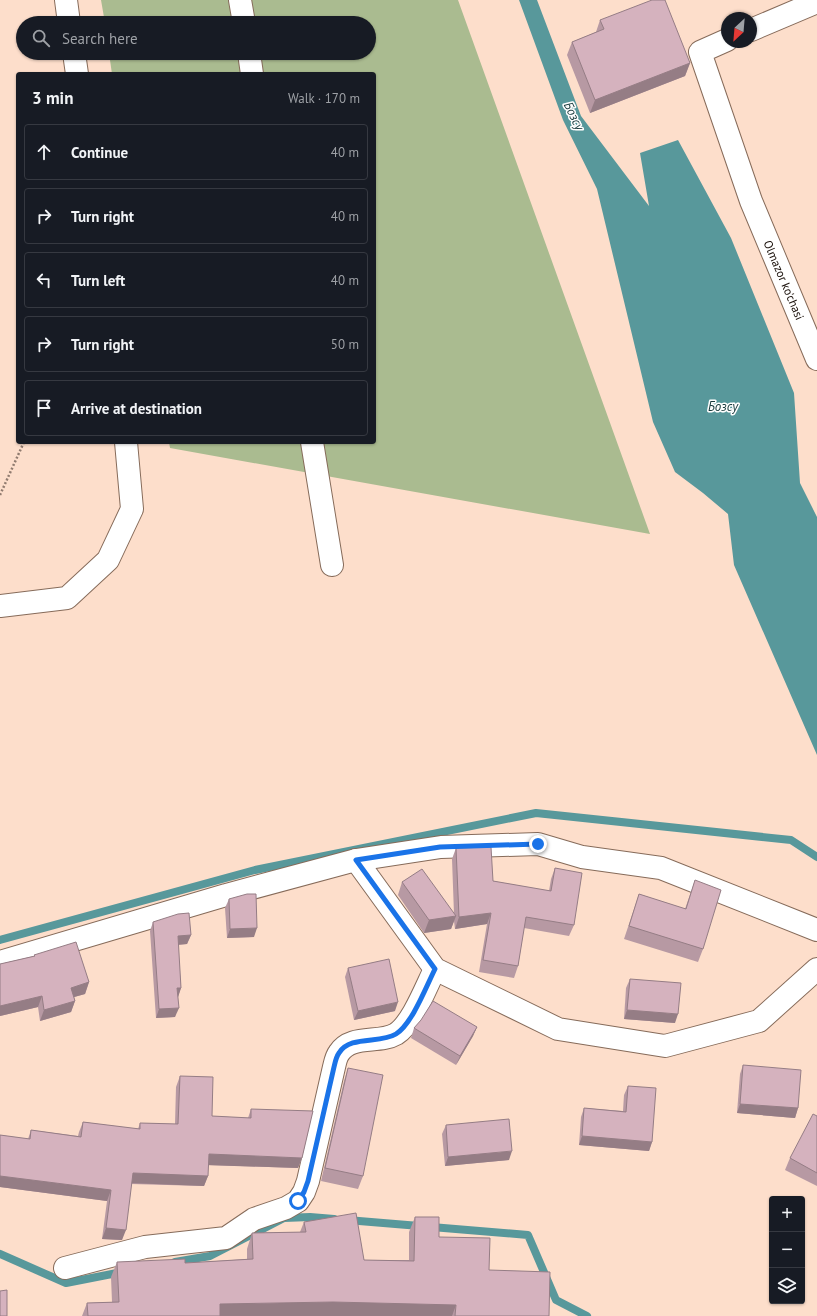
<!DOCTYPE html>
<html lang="en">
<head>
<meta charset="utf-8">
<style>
	body { margin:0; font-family:"PT Sans",sans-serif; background:#242831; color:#f1f3f6 }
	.controls { position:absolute; right:12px; bottom:12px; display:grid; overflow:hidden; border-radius:4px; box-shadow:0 1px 3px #0004 }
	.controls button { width:36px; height:36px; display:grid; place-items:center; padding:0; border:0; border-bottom:1px solid #363941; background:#171b24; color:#f1f3f6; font:20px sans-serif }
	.compass { position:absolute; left:721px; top:12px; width:36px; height:36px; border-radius:50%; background:#171b24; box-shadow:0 1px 3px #0004; rotate:206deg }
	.stop { position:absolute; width:12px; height:12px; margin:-9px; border:3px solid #1a73e8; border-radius:50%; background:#fff }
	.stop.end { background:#1a73e8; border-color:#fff; box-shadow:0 1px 4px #0008 }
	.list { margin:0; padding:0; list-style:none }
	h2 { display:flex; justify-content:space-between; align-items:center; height:52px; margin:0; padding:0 16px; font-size:17px }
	h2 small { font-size:13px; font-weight:400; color:#9ea1a6 }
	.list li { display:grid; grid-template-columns:26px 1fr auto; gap:12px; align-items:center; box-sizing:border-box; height:56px; margin:0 8px 8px; padding:0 8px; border:1px solid #363941; border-radius:4px }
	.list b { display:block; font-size:15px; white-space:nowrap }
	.list em { font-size:13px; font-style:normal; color:#9ea1a6 }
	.icon { flex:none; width:22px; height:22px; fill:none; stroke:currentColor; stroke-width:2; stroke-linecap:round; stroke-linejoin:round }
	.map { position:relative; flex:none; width:817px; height:1316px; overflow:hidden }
	.search { position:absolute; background:#171b24; box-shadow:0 1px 3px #0004; left:16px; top:16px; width:360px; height:44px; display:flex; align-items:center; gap:10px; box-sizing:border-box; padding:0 14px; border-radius:22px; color:#9ea1a6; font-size:15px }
	.panel { position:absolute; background:#171b24; box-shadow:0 1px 3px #0004; left:16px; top:72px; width:360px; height:372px; border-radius:4px }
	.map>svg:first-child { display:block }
</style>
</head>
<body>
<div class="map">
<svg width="817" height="1316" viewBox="0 0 817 1316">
	<rect width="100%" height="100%" fill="#fddecb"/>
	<polygon fill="#aabb90" points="101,0 458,0 650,534 170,448 169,442 374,442 374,74 112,74 109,53 369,53 369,23 105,23"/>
	<polygon fill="#58989b" points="519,0 537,0 581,116 649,206 640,153 678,140 731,238 794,393 800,483 817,517 817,755 734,565 728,514 703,493 675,472 653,422 597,189 563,120"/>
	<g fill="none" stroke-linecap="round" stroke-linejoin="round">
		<g stroke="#58989b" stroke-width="8">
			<polyline points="0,940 255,870 536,813 791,840 817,857"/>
			<polyline points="347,1220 528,1235 556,1300 587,1316"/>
			<polyline points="0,1254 66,1283 122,1272"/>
			<polyline points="175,1262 210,1256 284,1218 310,1217 334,1219"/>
		</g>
		<g stroke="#866b5a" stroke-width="24">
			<g id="minor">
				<polyline points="66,0 69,23"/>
				<polyline points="240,0 244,23"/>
				<polyline points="751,30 817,2"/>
				<polyline points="727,40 700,52 751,201 817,359"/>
				<polyline points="74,53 77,74"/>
				<polyline points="249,53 252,74"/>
				<polyline points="312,442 332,565"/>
				<polyline points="0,606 67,598 108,560 132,509 126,442"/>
				<polyline points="356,860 435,969 558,1029 665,1046 759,1021 817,969"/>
				<polyline points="0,962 226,895 356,860 441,847 538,844 582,857 661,868 817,930"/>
				<path d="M65,1268L145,1247L226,1238L254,1219L286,1208L298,1201L304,1192L308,1181L334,1067C335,1063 336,1057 339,1053C351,1034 379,1044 396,1034C412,1024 426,987 435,969"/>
			</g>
		</g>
		<polyline stroke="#907b6f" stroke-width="2.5" stroke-dasharray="2 2" stroke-linecap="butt" points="0,495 24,442"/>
		<use href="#minor" stroke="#fff" stroke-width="22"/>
	</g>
	<g fill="#b799a3">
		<polygon points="600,20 690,63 685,76 590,113 567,55 572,42 596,32"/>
		<polygon points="456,848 493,881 549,891 551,879 555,868 574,925 569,936 524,928 518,966 514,978 479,972 487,924 455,929 454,921 451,929 424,933 398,895 402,882 454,914 452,859"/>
		<polygon points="695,880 703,949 698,962 624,939 639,894 685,909"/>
		<polygon points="229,899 254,937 227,938 225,908"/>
		<polygon points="153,922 191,935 187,944 178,945 181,988 178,997 175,1017 156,1018 150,931"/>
		<polygon points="34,955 89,982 85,994 74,997 75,1001 71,1012 40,1021 38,1007 0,1016 0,964 34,956"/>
		<polygon points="348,968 395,1011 354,1020 345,977"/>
		<polygon points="630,979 675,1023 624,1019 626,988"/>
		<polygon points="477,1027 473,1036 456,1065 411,1038 414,1028"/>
		<polygon points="743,1065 798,1108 795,1118 737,1113 740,1074"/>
		<polygon points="348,1068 363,1176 358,1189 321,1181 344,1081"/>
		<polygon points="180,1076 212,1116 248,1118 251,1109 302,1158 298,1168 208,1165 208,1176 204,1186 131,1184 122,1240 102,1239 107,1201 0,1187 0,1135 28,1139 31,1130 78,1136 79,1132 83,1122 138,1129 140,1123 175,1124 176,1087"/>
		<polygon points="628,1086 652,1142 649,1151 579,1145 581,1117 584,1108 623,1111 624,1095"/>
		<polygon points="817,1116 817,1186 785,1170 790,1158"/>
		<polygon points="446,1125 509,1160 445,1166 442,1134"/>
		<polygon points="415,1217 439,1237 489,1270 549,1316 82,1316 87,1303 112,1302 111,1277 117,1262 185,1263 247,1259 247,1249 252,1233 300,1232 304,1222 364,1260 409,1260 409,1232"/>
	</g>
	<g fill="#957d85">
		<polygon points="690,63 685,76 590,113 595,100"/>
		<polygon points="491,913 487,924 455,929 459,917"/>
		<polygon points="456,916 451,929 424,933 429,920"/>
		<polygon points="257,928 254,937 227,938 230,929"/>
		<polygon points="191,935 187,944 174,945 178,936"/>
		<polygon points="89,982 85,994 67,999 71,988"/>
		<polygon points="177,988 181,988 178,997 174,997"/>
		<polygon points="42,996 38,1007 0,1016 0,1006"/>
		<polygon points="75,1001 71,1012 40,1021 44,1010"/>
		<polygon points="398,1002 395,1011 354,1020 358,1011"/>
		<polygon points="179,1008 175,1017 156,1018 159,1009"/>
		<polygon points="627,1010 678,1014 675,1023 624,1019"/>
		<polygon points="477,1027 473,1036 456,1065 460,1056"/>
		<polygon points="740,1104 798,1108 795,1118 737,1113"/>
		<polygon points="582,1136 652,1142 649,1151 579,1145"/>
		<polygon points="512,1151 509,1160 445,1166 448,1157"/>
		<polygon points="209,1154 302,1158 298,1168 205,1165"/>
		<polygon points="133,1173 208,1176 204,1186 129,1183"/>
		<polygon points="0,1176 111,1190 107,1201 0,1187"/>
		<polygon points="106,1228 126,1230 122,1240 102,1239"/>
		<polygon points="333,1302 456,1305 452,1316 215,1316 220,1304"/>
	</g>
	<g fill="#d5b2be" stroke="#957d85">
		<polygon points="652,0 665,0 690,63 595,100 572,42 604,29 600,20"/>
		<polygon points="491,847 493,881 551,891 555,868 582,873 574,925 526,917 518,966 483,960 491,913 459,917 456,848"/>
		<polygon points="422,869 456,916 429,920 402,882"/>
		<polygon points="695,880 721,890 703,949 629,926 639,894 686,909"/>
		<polygon points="247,894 256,894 257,928 230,929 229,899"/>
		<polygon points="189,913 191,935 178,936 181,988 177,988 179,1008 159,1009 153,922 178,914"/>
		<polygon points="76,942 89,982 71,988 75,1001 44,1010 42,996 0,1006 0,964 35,956 34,955"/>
		<polygon points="389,959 398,1002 358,1011 348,968"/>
		<polygon points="630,979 681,983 678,1014 627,1010"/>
		<polygon points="433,1001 477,1027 460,1056 414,1028 421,1020"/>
		<polygon points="743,1065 801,1070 798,1108 740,1104"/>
		<polygon points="348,1068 383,1075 363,1176 325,1168"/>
		<polygon points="180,1076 213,1077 212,1116 251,1118 251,1109 313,1111 302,1158 209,1154 208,1176 133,1173 126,1230 106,1228 111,1190 0,1176 0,1135 30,1139 31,1130 81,1137 83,1122 140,1129 140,1123 178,1124"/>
		<polygon points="628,1086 656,1088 652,1142 582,1136 584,1108 626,1112"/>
		<polygon points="813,1114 817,1116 817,1173 790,1158"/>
		<polygon points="509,1119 512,1151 448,1157 446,1125"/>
		<polygon points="356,1213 364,1260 414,1261 415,1217 439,1217 439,1237 490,1238 489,1270 550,1272 549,1316 455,1316 456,1305 333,1302 220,1304 220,1316 88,1316 87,1303 119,1302 117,1262 185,1259 185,1263 253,1259 252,1233 306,1232 304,1222"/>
		<polygon points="7,1290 7,1316 0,1316 0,1291"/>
	</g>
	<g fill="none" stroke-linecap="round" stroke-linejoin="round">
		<path stroke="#1a73e8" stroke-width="5" d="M298,1201L304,1192L308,1181L334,1067C335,1063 336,1057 339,1053C350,1035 380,1044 396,1034C412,1024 426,987 435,969L356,860L440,847L538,844"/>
	</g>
	<g text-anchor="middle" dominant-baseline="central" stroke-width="3" stroke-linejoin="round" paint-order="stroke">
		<g font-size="12" fill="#1c120c" stroke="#fff">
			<text transform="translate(784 280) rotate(67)">Olmazor ko'chasi</text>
		</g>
		<g font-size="13" font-style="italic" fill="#18393b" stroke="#fff">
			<text transform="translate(574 116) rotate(64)">Бозсу</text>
			<text x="723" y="406">Бозсу</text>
		</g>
	</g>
</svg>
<div class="controls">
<button>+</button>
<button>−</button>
<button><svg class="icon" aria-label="layers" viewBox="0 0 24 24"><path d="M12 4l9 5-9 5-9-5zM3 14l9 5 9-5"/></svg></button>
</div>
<svg class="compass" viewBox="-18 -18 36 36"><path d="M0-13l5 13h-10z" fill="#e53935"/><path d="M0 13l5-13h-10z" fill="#9ea1a6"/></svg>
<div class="stop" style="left:298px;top:1201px"></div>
<div class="stop end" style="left:538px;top:844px"></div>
<div class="search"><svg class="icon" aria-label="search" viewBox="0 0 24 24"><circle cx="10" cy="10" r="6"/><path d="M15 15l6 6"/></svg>Search here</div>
<section class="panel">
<h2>3 min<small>Walk · 170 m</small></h2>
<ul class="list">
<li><svg class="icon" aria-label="ahead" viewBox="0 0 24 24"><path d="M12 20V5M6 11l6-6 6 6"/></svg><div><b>Continue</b></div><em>40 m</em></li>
<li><svg class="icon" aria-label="right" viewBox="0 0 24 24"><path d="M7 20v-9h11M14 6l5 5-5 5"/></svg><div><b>Turn right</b></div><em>40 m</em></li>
<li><svg class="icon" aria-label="left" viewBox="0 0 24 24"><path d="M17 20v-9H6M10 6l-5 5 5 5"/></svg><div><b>Turn left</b></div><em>40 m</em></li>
<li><svg class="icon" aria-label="right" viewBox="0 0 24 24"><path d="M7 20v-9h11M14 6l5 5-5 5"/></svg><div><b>Turn right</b></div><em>50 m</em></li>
<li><svg class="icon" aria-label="arrive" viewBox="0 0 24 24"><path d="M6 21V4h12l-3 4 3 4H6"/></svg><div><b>Arrive at destination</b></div></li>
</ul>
</section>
</div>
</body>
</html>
